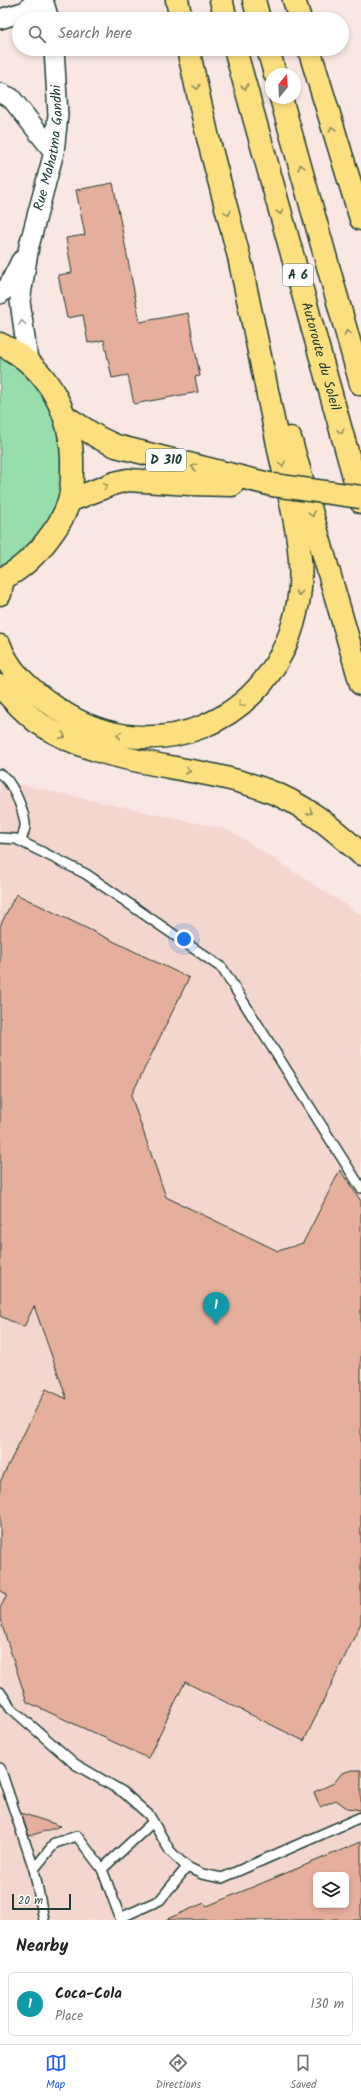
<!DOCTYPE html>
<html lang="en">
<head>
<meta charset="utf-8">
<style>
	body { margin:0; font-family:Kalam,sans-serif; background:#f2f2f2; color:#222 }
	.controls { position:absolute; right:12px; bottom:12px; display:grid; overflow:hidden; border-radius:6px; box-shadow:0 2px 6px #0003 }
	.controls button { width:36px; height:36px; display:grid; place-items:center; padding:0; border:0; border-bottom:1px solid #e0e0e0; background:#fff; color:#222; font:20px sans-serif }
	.compass { position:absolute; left:265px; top:68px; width:36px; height:36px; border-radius:50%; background:#fff; box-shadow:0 2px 6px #0003; rotate:18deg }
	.scale { position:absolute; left:12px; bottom:10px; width:59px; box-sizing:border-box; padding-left:4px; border:2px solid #1f3d34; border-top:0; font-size:11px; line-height:14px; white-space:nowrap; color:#1f3d34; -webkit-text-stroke:3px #fff; paint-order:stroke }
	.you { position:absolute; left:184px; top:939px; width:14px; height:14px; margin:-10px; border:3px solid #fff; border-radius:50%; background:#1a73e8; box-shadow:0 0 0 6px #1a73e833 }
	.badge { display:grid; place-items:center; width:26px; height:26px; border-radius:50%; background:#2563eb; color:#fff; font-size:13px; font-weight:700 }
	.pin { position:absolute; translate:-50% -33px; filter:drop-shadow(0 1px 2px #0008) }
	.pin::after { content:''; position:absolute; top:21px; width:14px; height:12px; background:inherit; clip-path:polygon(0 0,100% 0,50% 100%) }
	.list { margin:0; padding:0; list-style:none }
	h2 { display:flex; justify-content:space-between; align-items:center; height:52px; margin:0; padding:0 16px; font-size:17px }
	h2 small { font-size:13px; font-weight:400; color:#767676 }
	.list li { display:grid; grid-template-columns:26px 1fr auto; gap:12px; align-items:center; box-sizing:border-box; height:64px; margin:0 8px 8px; padding:0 8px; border:1px solid #e0e0e0; border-radius:6px }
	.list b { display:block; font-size:15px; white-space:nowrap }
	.list p { margin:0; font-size:13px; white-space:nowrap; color:#767676 }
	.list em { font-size:13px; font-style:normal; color:#767676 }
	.icon { flex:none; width:22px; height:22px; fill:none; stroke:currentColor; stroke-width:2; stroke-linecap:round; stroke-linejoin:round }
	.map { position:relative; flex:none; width:361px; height:1920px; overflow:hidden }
	.search { position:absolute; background:#fff; box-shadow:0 2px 6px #0003; left:12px; right:12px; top:12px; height:44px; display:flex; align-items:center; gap:10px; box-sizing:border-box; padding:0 14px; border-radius:22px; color:#767676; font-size:15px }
	.sheet { height:124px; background:#fff }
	nav { display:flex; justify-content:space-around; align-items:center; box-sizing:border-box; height:56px; border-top:1px solid #e0e0e0; background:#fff; font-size:11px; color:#767676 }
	nav a { display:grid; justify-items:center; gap:2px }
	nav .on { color:#2563eb }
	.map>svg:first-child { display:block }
</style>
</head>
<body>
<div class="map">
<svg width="361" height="1920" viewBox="0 0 361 1920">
	<rect width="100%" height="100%" fill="#f8e7e2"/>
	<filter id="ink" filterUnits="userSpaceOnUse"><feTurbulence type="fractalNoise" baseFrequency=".025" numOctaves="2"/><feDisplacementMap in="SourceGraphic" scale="8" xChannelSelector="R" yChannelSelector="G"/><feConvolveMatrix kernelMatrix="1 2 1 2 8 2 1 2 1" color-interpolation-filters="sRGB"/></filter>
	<g filter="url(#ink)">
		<path fill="#f3d6cd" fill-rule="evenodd" d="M0,782H8L229,830L361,915V1920H0ZM316,1875H346V1905H316Z"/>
		<polygon fill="#97deac" stroke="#5b8e70" points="0,359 15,366 44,395 61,433 64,474 53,514 30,547 0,568"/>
		<g fill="#e6af9d" stroke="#1f3d34" fill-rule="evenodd">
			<polygon points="113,183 140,322 188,313 200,376 195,377 198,392 134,404 128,375 112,378 104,340 88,343 83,315 67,318 58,275 72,273 66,238 85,235 76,190"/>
			<polygon points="16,894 189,978 131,1096 166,1197 278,1251 303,1243 340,1170 361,1201 361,1623 304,1741 185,1682 148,1758 27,1702 0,1619 0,1608 7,1595 0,1590 0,1482 46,1389 67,1399 34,1306 24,1327 0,1316 0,926"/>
			<polygon points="352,1770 361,1770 361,1810 347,1808 336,1800 320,1807 314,1792 334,1783 342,1773"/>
			<polygon points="21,1813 61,1826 29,1836"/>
			<path d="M361,1842V1920H165L204,1903L207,1906ZM316,1875H346V1905H316Z"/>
		</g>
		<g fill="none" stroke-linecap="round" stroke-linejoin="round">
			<g stroke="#1f3d34" stroke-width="12">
				<g id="service">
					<path d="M0,774C12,780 23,809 25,823C26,829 22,836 21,841"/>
					<polyline points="0,838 16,839 86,874 222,968 361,1188"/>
					<polyline points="0,1692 11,1708 75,1764 123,1792 149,1815 170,1851 187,1867 202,1874 222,1878 361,1817"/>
					<polyline points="0,1768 34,1869"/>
					<polyline points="102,1869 153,1822"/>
					<polyline points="120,1918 160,1900 187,1867"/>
					<polyline points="44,1920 34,1869 55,1843 77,1836 102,1869 121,1920"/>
				</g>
			</g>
			<g stroke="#1f3d34" stroke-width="22">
				<g id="minor">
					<polyline points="43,0 49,19"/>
					<polyline points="0,19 26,11 36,0"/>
					<polyline points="0,93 11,98 54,152"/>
					<polyline points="0,294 8,287 21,261"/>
					<path id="s1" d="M28,361L20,301L29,246L54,152L58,115L54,49"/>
				</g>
			</g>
			<g stroke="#1f3d34" stroke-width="25">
				<g id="primary">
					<path d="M0,344C50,367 74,418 72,471C72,480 72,492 69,501C64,519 52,534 41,548C30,560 15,574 0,579"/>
					<polyline points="66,417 99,438 116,446 273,485"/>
					<polyline points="69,501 115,483 128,480 190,484 232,485"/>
				</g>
			</g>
			<g stroke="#1f3d34" stroke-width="25">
				<g id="motorway">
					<polyline points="177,0 181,19"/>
					<polyline points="221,0 226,19"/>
					<polyline points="254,0 259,19"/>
					<polyline points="294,0 300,19"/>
					<polyline points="188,49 208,138 244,276"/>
					<path id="s2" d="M235,49L361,502"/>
					<polyline points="268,49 275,74"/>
					<polyline points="309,49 361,219"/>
					<polyline points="281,98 361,384"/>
					<polyline points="290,438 361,684"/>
					<polyline points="0,594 3,578"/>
					<path d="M0,646C9,671 28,687 48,702C147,778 277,725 298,603C307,556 290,500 280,454C267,390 254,326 240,262"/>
					<path d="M0,686C11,698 24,712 37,722C105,769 191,762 266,790C303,803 332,827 361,854"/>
				</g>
			</g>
			<use href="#service" stroke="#fff" stroke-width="9"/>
			<use href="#minor" stroke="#fff" stroke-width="19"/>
			<use href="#primary" stroke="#fce080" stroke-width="22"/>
			<use href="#motorway" stroke="#fce080" stroke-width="22"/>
			<g stroke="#1f3d34" stroke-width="25" stroke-linecap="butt">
				<polyline id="primary-bridge" points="273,485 361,497"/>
			</g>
			<use href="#primary-bridge" stroke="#fce080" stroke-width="22"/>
		</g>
		<defs><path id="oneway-chevron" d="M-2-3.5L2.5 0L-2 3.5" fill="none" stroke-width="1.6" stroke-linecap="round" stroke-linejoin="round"/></defs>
		<g stroke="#8e8e5a">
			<use href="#oneway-chevron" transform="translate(197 87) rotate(77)"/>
			<use href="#oneway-chevron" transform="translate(245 87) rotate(74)"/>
			<use href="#oneway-chevron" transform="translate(332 129) rotate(-106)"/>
			<use href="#oneway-chevron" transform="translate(301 167) rotate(-106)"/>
			<use href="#oneway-chevron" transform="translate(280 212) rotate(74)"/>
			<use href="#oneway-chevron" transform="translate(228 213) rotate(76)"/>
			<use href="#oneway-chevron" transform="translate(347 333) rotate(-106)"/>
			<use href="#oneway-chevron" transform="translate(341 431) rotate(74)"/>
			<use href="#oneway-chevron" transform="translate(282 464) rotate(78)"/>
			<use href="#oneway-chevron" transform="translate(194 467) rotate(-167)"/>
			<use href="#oneway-chevron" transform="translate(105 486) rotate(-22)"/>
			<use href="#oneway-chevron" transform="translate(312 514) rotate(74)"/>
			<use href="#oneway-chevron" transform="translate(299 593) rotate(94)"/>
			<use href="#oneway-chevron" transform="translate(241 704) rotate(139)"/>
			<use href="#oneway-chevron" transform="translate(119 735) rotate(-168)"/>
			<use href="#oneway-chevron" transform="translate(63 736) rotate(26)"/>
			<use href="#oneway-chevron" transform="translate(188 771) rotate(11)"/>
			<use href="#oneway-chevron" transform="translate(310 812) rotate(31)"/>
		</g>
		<use stroke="#8f9e9a" href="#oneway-chevron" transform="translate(22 323) rotate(-97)"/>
	</g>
	<g text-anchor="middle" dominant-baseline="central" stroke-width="3.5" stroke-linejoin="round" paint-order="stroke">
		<g fill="#fff" stroke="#627771" stroke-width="1">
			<rect x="283" y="264" width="30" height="22" rx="3"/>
			<rect x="146" y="449" width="40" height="22" rx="3"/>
		</g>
		<g font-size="13" font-weight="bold" fill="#1f3d34">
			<text x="298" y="275">A 6</text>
			<text x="166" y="460">D 310</text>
		</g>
		<g font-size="14" fill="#1f3d34" stroke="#fff">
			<text stroke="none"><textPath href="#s1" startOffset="217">Rue Mahatma Gandhi</textPath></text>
			<text stroke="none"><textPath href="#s2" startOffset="319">Autoroute du Soleil</textPath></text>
		</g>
	</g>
</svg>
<div class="controls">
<button><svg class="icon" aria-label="layers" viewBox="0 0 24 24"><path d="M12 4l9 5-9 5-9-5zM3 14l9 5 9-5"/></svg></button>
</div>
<svg class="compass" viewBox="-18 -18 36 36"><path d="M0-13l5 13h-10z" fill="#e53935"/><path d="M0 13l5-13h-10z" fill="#767676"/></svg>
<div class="scale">20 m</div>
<div class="you"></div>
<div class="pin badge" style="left:216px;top:1325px;background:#0f9aa8">1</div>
<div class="search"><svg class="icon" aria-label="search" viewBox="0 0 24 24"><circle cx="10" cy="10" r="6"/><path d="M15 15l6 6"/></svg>Search here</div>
</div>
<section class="sheet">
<h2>Nearby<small></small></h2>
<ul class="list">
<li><span class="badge" style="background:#0f9aa8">1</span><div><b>Coca-Cola</b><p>Place</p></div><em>130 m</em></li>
</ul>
</section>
<nav>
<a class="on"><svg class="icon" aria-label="map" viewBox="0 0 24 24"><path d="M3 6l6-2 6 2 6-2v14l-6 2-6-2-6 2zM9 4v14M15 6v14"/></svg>Map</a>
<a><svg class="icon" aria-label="directions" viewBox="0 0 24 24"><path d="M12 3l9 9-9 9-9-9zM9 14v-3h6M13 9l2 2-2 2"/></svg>Directions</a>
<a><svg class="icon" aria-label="saved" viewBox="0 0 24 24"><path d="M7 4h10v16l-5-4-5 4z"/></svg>Saved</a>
</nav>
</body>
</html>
